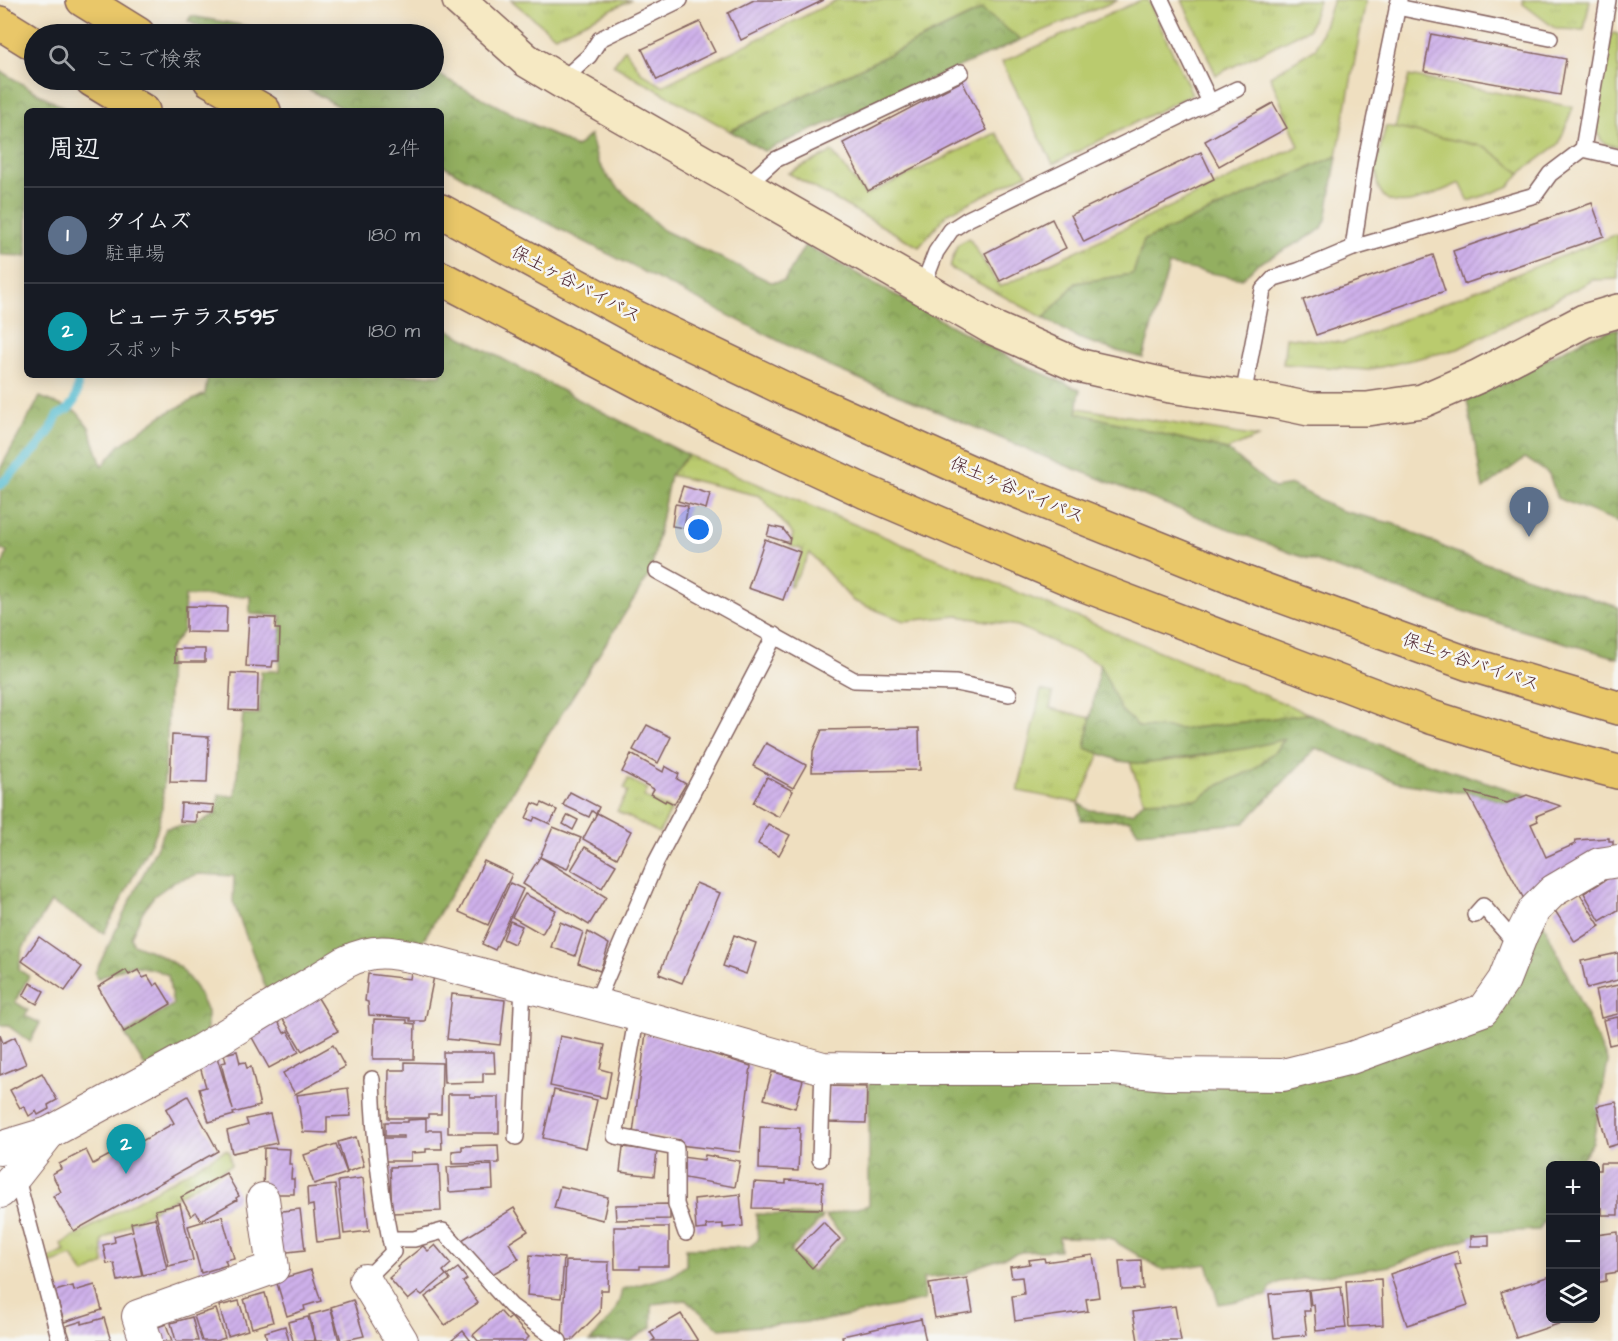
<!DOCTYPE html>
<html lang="ja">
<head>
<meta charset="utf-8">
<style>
	body { margin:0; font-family:"Architects Daughter","Klee One",sans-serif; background:#20242c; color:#f1f3f6 }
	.controls { position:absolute; right:18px; bottom:18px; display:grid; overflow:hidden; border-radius:9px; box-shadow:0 3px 15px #0003 }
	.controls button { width:54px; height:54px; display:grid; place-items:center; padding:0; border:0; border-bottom:2px solid #363941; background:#171b24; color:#f1f3f6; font:30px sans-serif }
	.you { position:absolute; left:699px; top:530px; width:21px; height:21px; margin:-15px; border:4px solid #fff; border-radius:50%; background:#1a73e8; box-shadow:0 0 0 9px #1a73e833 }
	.badge { display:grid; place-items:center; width:39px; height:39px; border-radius:50%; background:#0b8043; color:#fff; font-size:20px; font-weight:700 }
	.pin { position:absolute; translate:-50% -50px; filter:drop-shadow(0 2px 3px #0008) }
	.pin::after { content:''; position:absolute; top:32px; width:21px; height:18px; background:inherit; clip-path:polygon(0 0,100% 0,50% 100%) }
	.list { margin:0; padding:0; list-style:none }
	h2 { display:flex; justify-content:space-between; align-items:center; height:78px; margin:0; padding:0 24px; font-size:26px }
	h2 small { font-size:20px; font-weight:400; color:#9ea1a6 }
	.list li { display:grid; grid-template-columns:39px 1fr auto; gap:18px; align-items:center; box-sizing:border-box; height:96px; padding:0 24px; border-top:2px solid #363941 }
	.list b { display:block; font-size:22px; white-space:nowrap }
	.list p { margin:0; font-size:20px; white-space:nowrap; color:#9ea1a6 }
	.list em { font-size:20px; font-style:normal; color:#9ea1a6 }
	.icon { flex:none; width:33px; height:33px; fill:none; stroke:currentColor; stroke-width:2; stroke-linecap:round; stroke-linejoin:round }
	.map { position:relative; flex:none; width:1618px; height:1341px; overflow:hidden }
	.search { position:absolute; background:#171b24; box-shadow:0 3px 15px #0003; left:24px; top:24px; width:420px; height:66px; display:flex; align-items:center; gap:15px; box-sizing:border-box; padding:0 21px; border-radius:33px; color:#9ea1a6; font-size:22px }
	.panel { position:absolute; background:#171b24; box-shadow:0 3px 15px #0003; left:24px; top:108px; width:420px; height:270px; border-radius:9px }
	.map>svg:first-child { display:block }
</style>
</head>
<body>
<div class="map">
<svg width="1618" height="1341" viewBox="0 0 1618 1341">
	<defs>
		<pattern id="grass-tufts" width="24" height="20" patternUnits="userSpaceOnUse" patternTransform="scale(1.5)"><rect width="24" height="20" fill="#bacb6e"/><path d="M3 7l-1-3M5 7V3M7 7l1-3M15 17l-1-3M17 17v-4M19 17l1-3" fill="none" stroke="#a1ae5f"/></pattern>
		<pattern id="forest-crowns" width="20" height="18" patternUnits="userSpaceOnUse" patternTransform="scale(1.5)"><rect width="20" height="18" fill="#93af61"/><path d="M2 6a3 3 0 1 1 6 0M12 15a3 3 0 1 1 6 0" fill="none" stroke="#7a8e50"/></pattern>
		<pattern id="building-hatch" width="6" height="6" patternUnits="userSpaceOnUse" patternTransform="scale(1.5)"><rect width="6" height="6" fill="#ceb0ea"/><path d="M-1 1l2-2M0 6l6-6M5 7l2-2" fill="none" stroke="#b297c9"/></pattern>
	</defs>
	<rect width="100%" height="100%" fill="#f6f6f2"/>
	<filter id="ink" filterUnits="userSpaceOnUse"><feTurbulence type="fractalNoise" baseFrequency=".0167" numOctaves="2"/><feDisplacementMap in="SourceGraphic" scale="12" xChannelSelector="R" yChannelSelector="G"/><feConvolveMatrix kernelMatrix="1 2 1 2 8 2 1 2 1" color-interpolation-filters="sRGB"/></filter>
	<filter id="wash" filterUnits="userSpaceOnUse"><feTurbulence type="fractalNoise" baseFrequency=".008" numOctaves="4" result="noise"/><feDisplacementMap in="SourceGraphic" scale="24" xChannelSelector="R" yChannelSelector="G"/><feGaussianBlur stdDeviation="1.35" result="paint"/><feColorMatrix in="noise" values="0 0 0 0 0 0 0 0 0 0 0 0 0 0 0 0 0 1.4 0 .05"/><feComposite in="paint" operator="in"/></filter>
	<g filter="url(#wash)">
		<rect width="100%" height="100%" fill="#efdfc0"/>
		<g fill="url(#grass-tufts)" stroke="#82754c" stroke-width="1.5">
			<polygon points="511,0 631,0 555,36"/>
			<polygon points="837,0 1118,0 1021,40 981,10 730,131 613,65 625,49 641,72 662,86"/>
			<polygon points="1182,0 1319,0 1309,29 1216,75"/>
			<polygon points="1333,0 1366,0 1337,156 1144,240 1133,274 1076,283 1044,318 950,268 957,245 969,238 1000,287 1299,146 1270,76 1316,48"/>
			<polygon points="1523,0 1590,0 1584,30 1556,29 1523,4"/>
			<polygon points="1409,76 1573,107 1559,144 1520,173 1486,147 1395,128"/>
			<polygon points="996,133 1027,174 948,213 919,247 788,173 832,152 866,195"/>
			<polygon points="1615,235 1618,236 1618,279 1593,280 1458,349 1368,370 1283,364 1286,337 1344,343"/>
			<polygon points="1078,408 1258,437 1227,450 1077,413"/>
			<polygon points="688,455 1310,714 1185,729 1139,727 1121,710 1100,664 1018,626 958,616 904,621 853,601 810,553 791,587 789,586 803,550 790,546 793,534 760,496 670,475"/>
			<polygon points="1041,690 1053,693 1050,708 1091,718 1086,748 1100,753 1079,803 1018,791"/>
			<path d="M1286,738L1275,751L1253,770L1215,787L1199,799L1144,801L1130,762C1147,765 1164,761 1181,759C1216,754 1251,747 1286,738Z"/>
			<polygon points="628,779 648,789 644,797 671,810 659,833 617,811 628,792 624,789"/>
			<polygon points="225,1150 229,1151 231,1165 102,1240 104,1264 84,1274 72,1256 46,1265 47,1259 65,1251 61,1244"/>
		</g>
		<g fill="url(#forest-crowns)" stroke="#6e6746" stroke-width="1.5">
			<polygon points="982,10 1021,40 764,151 730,131"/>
			<polygon points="191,16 289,34 212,34 188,21"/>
			<polygon points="434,69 444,78 576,147 590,135 598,162 609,179 663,230 771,282 784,281 805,245 1017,362 1080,390 1077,413 1227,450 1274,488 1292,485 1339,510 1394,524 1461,555 1618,607 1618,658 1510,627 1291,553 1062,464 826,365 497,197 441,164 441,111 347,111 292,80 434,80"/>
			<polygon points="0,71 69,111 27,111 27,256 0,255"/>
			<polygon points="1337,156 1326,220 1322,228 1314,234 1256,265 1242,279 1169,265 1143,358 1113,350 1078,338 1044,318 1076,283 1133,274 1144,240"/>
			<polygon points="441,326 589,405 688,455 670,475 651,572 506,802 419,947 269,996 233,902 234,876 199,874 175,881 154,896 143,911 131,937 133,944 156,953 180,967 196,988 207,1012 207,1035 146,1068 125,1034 173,1005 168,975 156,970 131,965 97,979 95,973 166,828 198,824 216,813 219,795 235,796 243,714 259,714 261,671 279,671 281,616 250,614 250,596 185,596 183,631 169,650 167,736 162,808 157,831 104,933 51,902 22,950 19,970 29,976 15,1002 28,1010 25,1016 40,1023 30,1042 7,1025 0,1025 0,572 7,552 0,549 0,469 40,397 77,412 89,427 102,466 120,445 161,416 205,394 208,375 441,375"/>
			<polygon points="1618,328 1618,522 1557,498 1549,474 1525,458 1483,489 1467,400 1587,338"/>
			<polygon points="1100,664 1121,710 1139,727 1185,729 1310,714 1403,755 1527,795 1507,803 1467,792 1456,792 1396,782 1316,748 1244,823 1138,832 1130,820 1081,820 1079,803 1088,810 1133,813 1144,801 1199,799 1215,787 1253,770 1275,751 1285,739 1249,748 1143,764 1120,761 1085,748"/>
			<path d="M1541,918L1608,1062L1593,1142L1578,1165L1550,1166V1211L1539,1230L1485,1232L1390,1266L1280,1282L1271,1287L1267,1296L1219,1304L1207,1264L1163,1270L1109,1238L1059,1237L1060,1250L1021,1252L979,1266L964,1275L923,1278L925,1300L822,1321L720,1329L686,1300L652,1304V1327L630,1341H590C606,1323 618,1314 622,1289L671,1276L686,1265V1248L749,1247L758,1240L756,1214L822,1216V1219L790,1251L812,1272L845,1238L825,1216L869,1205V1076L1286,1080L1483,1014Z"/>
		</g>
		<g fill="#bacb6e" stroke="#82754c" stroke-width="1.5">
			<polygon points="1141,0 1148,0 1192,94 1053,164 1002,62"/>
			<polygon points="1613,33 1618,34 1618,147 1606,144 1601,140 1596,127 1596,119 1611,35"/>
			<path d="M1386,126L1486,147L1520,173L1510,186L1497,191L1469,201L1460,183C1442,190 1405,211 1387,199C1378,192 1376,184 1377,173L1374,172Z"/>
		</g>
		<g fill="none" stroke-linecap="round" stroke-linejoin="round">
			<polyline stroke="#52bbd0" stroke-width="9" points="0,485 38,447 51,429 57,416 68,409 74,402 77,392 78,378 80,375"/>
		</g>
		<g id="blocks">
			<g fill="url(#building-hatch)">
				<polygon points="754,0 824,0 741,40 728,13"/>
				<polygon points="700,22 715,52 657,80 642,49"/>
				<polygon points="1431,34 1566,59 1560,95 1424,71"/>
				<polygon points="962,81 987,130 868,191 843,143"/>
				<polygon points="1273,103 1287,128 1219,166 1205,141"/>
				<polygon points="1201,152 1214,179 1084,242 1071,215"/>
				<polygon points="1592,203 1604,236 1464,284 1453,251"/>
				<polygon points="1052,219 1066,248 1000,281 985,253"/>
				<polygon points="1433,255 1445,291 1316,335 1303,300"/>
				<polygon points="683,486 710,494 706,509 678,501"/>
				<polygon points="675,504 688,506 684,528 672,526"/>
				<polygon points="770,526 783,529 790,538 789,543 767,536"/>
				<polygon points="765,539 800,552 783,600 748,588"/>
				<polygon points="186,606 227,607 226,633 186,632"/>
				<polygon points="249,617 276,618 275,629 280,629 279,661 273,661 272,667 246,666"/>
				<rect x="175" y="649" width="30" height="13"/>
				<polygon points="231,673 258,674 257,711 229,710"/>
				<polygon points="647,725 671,737 658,763 633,750"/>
				<polygon points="919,728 920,770 812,772 813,751 822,730"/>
				<polygon points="172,735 209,737 207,783 170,782"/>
				<polygon points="766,743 806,765 793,788 753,766"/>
				<polygon points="631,754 663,772 665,766 679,774 677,779 686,784 674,804 666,800 665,802 651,794 654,789 622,772"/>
				<polygon points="767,777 793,791 779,817 753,803"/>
				<polygon points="570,792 599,807 596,814 592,811 589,817 563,805"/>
				<polygon points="1467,792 1507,803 1527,795 1561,806 1536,816 1538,821 1531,824 1546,857 1575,844 1576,840 1609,838 1609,841 1613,841 1613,846 1525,901"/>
				<polygon points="181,803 214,805 213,813 196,812 196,822 180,821"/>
				<polygon points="533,803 540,806 542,803 557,810 550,824 535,817 533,821 526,818"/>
				<polygon points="597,813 631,831 617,858 583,839"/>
				<polygon points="568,815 578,820 573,830 563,824"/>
				<polygon points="768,824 790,835 779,855 758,844"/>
				<polygon points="553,827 581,838 567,869 540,857 606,897 589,925 523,884 540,857"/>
				<polygon points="585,847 616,865 602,888 571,870"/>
				<polygon points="484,861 512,874 488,925 459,912"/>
				<polygon points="1615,874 1618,879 1618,910 1600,921 1584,893"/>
				<polygon points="510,883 523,889 495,950 482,944"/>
				<polygon points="696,883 720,893 682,983 659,974"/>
				<polygon points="1579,893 1600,926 1575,942 1554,909"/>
				<polygon points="525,894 556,910 542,934 512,917"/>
				<polygon points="510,921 522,926 514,944 503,939"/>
				<polygon points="560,922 583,932 575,956 551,947"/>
				<polygon points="588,932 609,944 600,971 578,963"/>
				<polygon points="734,935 756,943 746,974 723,966"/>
				<polygon points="39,937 82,967 65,991 22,961"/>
				<polygon points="1618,953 1618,980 1587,988 1581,961"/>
				<polygon points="126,970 129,975 138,970 143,978 148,976 154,986 158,983 171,1004 124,1032 98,987"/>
				<polygon points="411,972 434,976 425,1021 410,1021 410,1018 369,1015 368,1002 365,1001 368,974 410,979"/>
				<polygon points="30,983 44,991 37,1004 23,996"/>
				<polygon points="1618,985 1618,1014 1601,1018 1595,990"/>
				<polygon points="315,993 338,1031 302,1051 280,1014"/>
				<polygon points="452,994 505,1000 500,1045 447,1039"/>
				<polygon points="276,1017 284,1033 288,1031 299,1052 269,1068 249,1032"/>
				<polygon points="1618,1017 1618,1043 1609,1045 1603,1020"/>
				<polygon points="374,1019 407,1020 407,1023 415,1024 414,1059 373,1059"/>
				<polygon points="646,1033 751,1066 740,1152 679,1145 680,1140 633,1134"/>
				<polygon points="0,1035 3,1043 15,1037 26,1064 0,1075"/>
				<polygon points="560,1036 605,1045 600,1069 611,1072 606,1098 550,1086"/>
				<polygon points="333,1045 345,1067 295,1094 283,1073"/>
				<polygon points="237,1051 240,1063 245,1062 247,1068 251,1067 260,1106 233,1113 234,1115 209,1122 199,1089 206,1087 199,1063 217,1057 233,1110 221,1063 226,1062 224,1054"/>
				<polygon points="443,1052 494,1052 495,1073 483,1073 483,1082 444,1083"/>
				<polygon points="405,1062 442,1063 441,1114 428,1114 428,1118 388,1118 389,1070 405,1070"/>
				<polygon points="772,1072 803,1080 795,1108 764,1099"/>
				<polygon points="42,1073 57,1100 48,1105 49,1109 38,1115 36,1111 29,1116 24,1106 20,1108 10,1090"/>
				<polygon points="829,1086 867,1087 866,1123 829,1122"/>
				<polygon points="348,1088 351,1116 327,1117 327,1133 303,1132 297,1095"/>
				<polygon points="554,1090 597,1100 586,1148 543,1138"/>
				<polygon points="448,1094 470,1094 470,1097 499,1097 499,1133 448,1133"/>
				<polygon points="188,1096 218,1151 74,1231 53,1196 61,1192 52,1174 61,1169 59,1164 86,1150 93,1164 134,1142 135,1145 174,1123 166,1109"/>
				<polygon points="1616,1102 1618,1108 1618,1144 1608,1147 1597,1106"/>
				<polygon points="270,1114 277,1143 232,1153 227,1131 248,1125 246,1119"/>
				<polygon points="426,1119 426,1131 429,1131 429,1130 441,1130 442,1149 426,1149 426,1152 411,1153 411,1161 383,1161 383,1138 404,1138 404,1136 385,1136 385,1122 408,1122 408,1120"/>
				<polygon points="760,1127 800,1128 798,1171 759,1169"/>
				<polygon points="356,1137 364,1166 347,1172 338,1142"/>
				<polygon points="336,1144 347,1173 314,1184 304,1155"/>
				<polygon points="498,1145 499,1163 452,1164 452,1151 462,1150 462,1146"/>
				<polygon points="623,1147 657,1151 654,1176 620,1172"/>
				<polygon points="264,1148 290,1149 289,1164 292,1164 291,1179 294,1179 294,1194 263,1194"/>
				<polygon points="705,1155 740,1161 735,1187 679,1177 682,1157 704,1160"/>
				<polygon points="1600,1163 1618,1163 1618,1215 1602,1215 1602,1208 1596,1208 1596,1170 1600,1170"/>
				<polygon points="439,1165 441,1211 392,1213 390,1167"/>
				<polygon points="492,1165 493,1189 449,1192 447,1167"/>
				<polygon points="226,1173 239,1196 236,1198 237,1200 201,1220 196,1212 191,1216 181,1197"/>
				<polygon points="363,1178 369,1231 344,1234 338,1181"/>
				<polygon points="786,1180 823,1182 822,1209 752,1208 754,1182 786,1184"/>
				<polygon points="335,1185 341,1239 317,1242 313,1205 308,1206 307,1188"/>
				<polygon points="560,1186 608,1197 603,1220 554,1208"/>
				<polygon points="740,1194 743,1226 723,1228 723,1224 706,1225 707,1229 696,1230 694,1199"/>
				<polygon points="180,1204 193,1260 169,1266 155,1210"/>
				<polygon points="670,1204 670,1219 616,1220 615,1205"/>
				<polygon points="514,1208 528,1231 509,1243 519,1259 487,1277 457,1243"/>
				<polygon points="300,1209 305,1250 279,1253 274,1212"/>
				<polygon points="222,1216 234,1258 225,1260 227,1265 201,1273 188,1226"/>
				<polygon points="155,1218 167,1269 143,1275 133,1235 142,1276 118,1281 114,1263 107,1264 103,1245 115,1242 114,1236 133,1231 131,1223"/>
				<polygon points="823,1222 840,1239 812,1268 795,1250"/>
				<polygon points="614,1227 669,1227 669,1266 640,1266 640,1269 615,1269"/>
				<polygon points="1618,1232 1618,1272 1606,1274 1606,1281 1596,1283 1596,1235"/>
				<polygon points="1489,1235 1489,1246 1471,1246 1471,1236"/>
				<polygon points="435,1245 451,1264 443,1271 446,1275 422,1295 418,1292 408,1300 389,1278 399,1269 397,1267 423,1246 428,1251"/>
				<polygon points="1457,1251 1461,1264 1455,1265 1468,1305 1407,1325 1390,1274"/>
				<polygon points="530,1255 564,1258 561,1298 527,1295"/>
				<polygon points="1093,1255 1099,1297 1086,1299 1088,1311 1015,1321 1012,1296 1024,1294 1022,1277 1012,1278 1010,1267 1030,1264 1029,1260 1044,1258 1045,1262"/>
				<polygon points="1141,1260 1143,1289 1122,1290 1119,1261"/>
				<polygon points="566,1261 609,1262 608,1290 601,1290 600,1312 572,1340 562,1340"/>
				<polygon points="458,1268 467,1279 463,1282 478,1303 445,1325 425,1297 450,1280 447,1276"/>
				<polygon points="311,1270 321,1301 304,1306 305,1310 287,1316 276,1280"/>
				<polygon points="1550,1276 1550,1318 1566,1318 1567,1321 1516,1338 1501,1292"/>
				<polygon points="967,1278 973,1312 935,1318 929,1284"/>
				<polygon points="1381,1279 1383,1325 1349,1327 1346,1281"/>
				<polygon points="95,1285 102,1310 64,1322 55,1291 73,1286 74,1291"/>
				<polygon points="1341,1286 1346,1328 1316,1331 1314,1304 1311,1305 1309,1290"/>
				<polygon points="1308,1290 1310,1311 1304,1311 1307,1335 1274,1338 1269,1294"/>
				<polygon points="265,1293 273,1322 252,1328 244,1299"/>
				<polygon points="353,1300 364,1336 341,1341 331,1307"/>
				<polygon points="239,1301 248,1330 228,1336 219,1306"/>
				<polygon points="1175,1306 1181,1341 1138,1341 1133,1312"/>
				<polygon points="216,1309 225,1338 215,1341 202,1341 194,1316"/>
				<polygon points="331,1309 339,1341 316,1341 309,1315"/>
				<polygon points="500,1311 508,1320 511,1317 529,1337 525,1341 478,1341 473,1335"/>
				<polygon points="681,1314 698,1341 652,1341 655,1339 650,1332"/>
				<polygon points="192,1317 198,1341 176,1341 171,1323"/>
				<polygon points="308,1317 315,1341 293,1341 288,1322"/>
				<polygon points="104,1318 111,1341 71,1341 66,1326 82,1321 82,1324"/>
				<polygon points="921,1319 926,1341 843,1341 842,1336"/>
				<polygon points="166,1324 172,1341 150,1341 147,1331"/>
				<polygon points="285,1326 289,1341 267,1341 265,1332"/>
				<polygon points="463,1331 471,1341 451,1341"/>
			</g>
		</g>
	</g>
	<g filter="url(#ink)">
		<use href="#blocks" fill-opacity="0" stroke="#84625f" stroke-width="1.5"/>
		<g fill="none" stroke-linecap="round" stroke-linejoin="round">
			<g stroke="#84625f" stroke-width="18">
				<g id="lane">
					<polyline points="1161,0 1210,102"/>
					<polyline points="1397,7 1550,38"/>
					<polyline points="561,81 589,56 600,39 680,0"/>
					<polyline points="1583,149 1608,0"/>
					<polyline points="745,187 775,160 961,72"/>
					<polyline points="1353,248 1366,160 1399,0"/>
					<polyline points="922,288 936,252 951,230 968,219 1237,89"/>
					<polyline points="1243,396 1263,290 1274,278 1298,271 1353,248 1535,195 1550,174 1583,149 1618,157"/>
					<polyline points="657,571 854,680 956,683 1009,694"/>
					<polyline points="1475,915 1483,906 1518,946"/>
					<polyline points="595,1005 656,862 775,635"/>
					<polyline points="637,1015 615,1136 676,1148 676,1204 686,1233"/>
					<polyline points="516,1137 523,985"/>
					<polyline points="820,1159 823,1068"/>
					<polyline points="16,1175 60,1341"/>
					<polyline points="390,1239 414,1239 443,1231 511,1306 559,1341"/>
					<path d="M365,1280L393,1252C380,1197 374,1136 372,1079"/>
				</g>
			</g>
			<g stroke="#84625f" stroke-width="34">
				<g id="street">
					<path d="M0,1149L9,1145L49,1133L143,1082L194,1054L346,962C373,948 391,952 419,958L637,1015L823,1068L877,1069H1112L1167,1074L1283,1075L1351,1058L1483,1010L1504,980L1522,934L1534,910L1553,891L1599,864L1618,861"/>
					<polyline points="0,1192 16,1175 49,1133"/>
					<polyline points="365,1280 402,1341"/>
					<polyline points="146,1341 138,1316 273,1268 263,1199"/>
				</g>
			</g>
			<g stroke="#84625f" stroke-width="36">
				<polyline id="secondary" points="459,0 526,60 561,81 991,327 1077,365 1170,386 1276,402 1309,409 1367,409 1422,401 1479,376 1584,321 1618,311"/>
			</g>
			<g stroke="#84625f" stroke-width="36">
				<g id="highway">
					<polyline points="83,0 138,34"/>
					<polyline points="0,23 34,44"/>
					<polyline points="92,80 143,111"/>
					<polyline points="210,80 264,111"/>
					<polyline points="441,211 637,318 787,390 977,475 1248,584 1469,664 1618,708"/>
					<polyline points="441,278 716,422 866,492 1082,584 1431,717 1542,752 1618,772"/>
				</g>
			</g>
			<use href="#lane" stroke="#fff" stroke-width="15"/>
			<use href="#street" stroke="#fff" stroke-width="32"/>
			<use href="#secondary" stroke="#f6e9c3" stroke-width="33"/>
			<use href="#highway" stroke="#e9c769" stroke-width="33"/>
		</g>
	</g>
	<g text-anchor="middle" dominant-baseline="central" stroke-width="5" stroke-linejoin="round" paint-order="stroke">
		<g font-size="18" fill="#4a1f2b" stroke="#f6f6f2">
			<text transform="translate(576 284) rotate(28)">保土ヶ谷バイパス</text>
			<text transform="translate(1017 490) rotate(23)">保土ヶ谷バイパス</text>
			<text transform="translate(1471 662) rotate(19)">保土ヶ谷バイパス</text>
		</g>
	</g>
</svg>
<div class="controls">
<button>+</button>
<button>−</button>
<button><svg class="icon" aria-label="layers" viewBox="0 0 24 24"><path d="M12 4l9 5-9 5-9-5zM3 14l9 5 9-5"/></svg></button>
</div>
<div class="you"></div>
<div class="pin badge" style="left:1529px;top:537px;background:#5c6f8a">1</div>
<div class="pin badge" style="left:126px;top:1174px;background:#0f9aa8">2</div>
<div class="search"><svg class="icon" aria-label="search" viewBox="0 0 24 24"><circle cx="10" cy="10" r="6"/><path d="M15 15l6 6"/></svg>ここで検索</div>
<section class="panel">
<h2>周辺<small>2件</small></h2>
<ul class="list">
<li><span class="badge" style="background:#5c6f8a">1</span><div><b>タイムズ</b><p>駐車場</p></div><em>180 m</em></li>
<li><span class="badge" style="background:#0f9aa8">2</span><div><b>ビューテラス595</b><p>スポット</p></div><em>180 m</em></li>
</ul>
</section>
</div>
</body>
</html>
